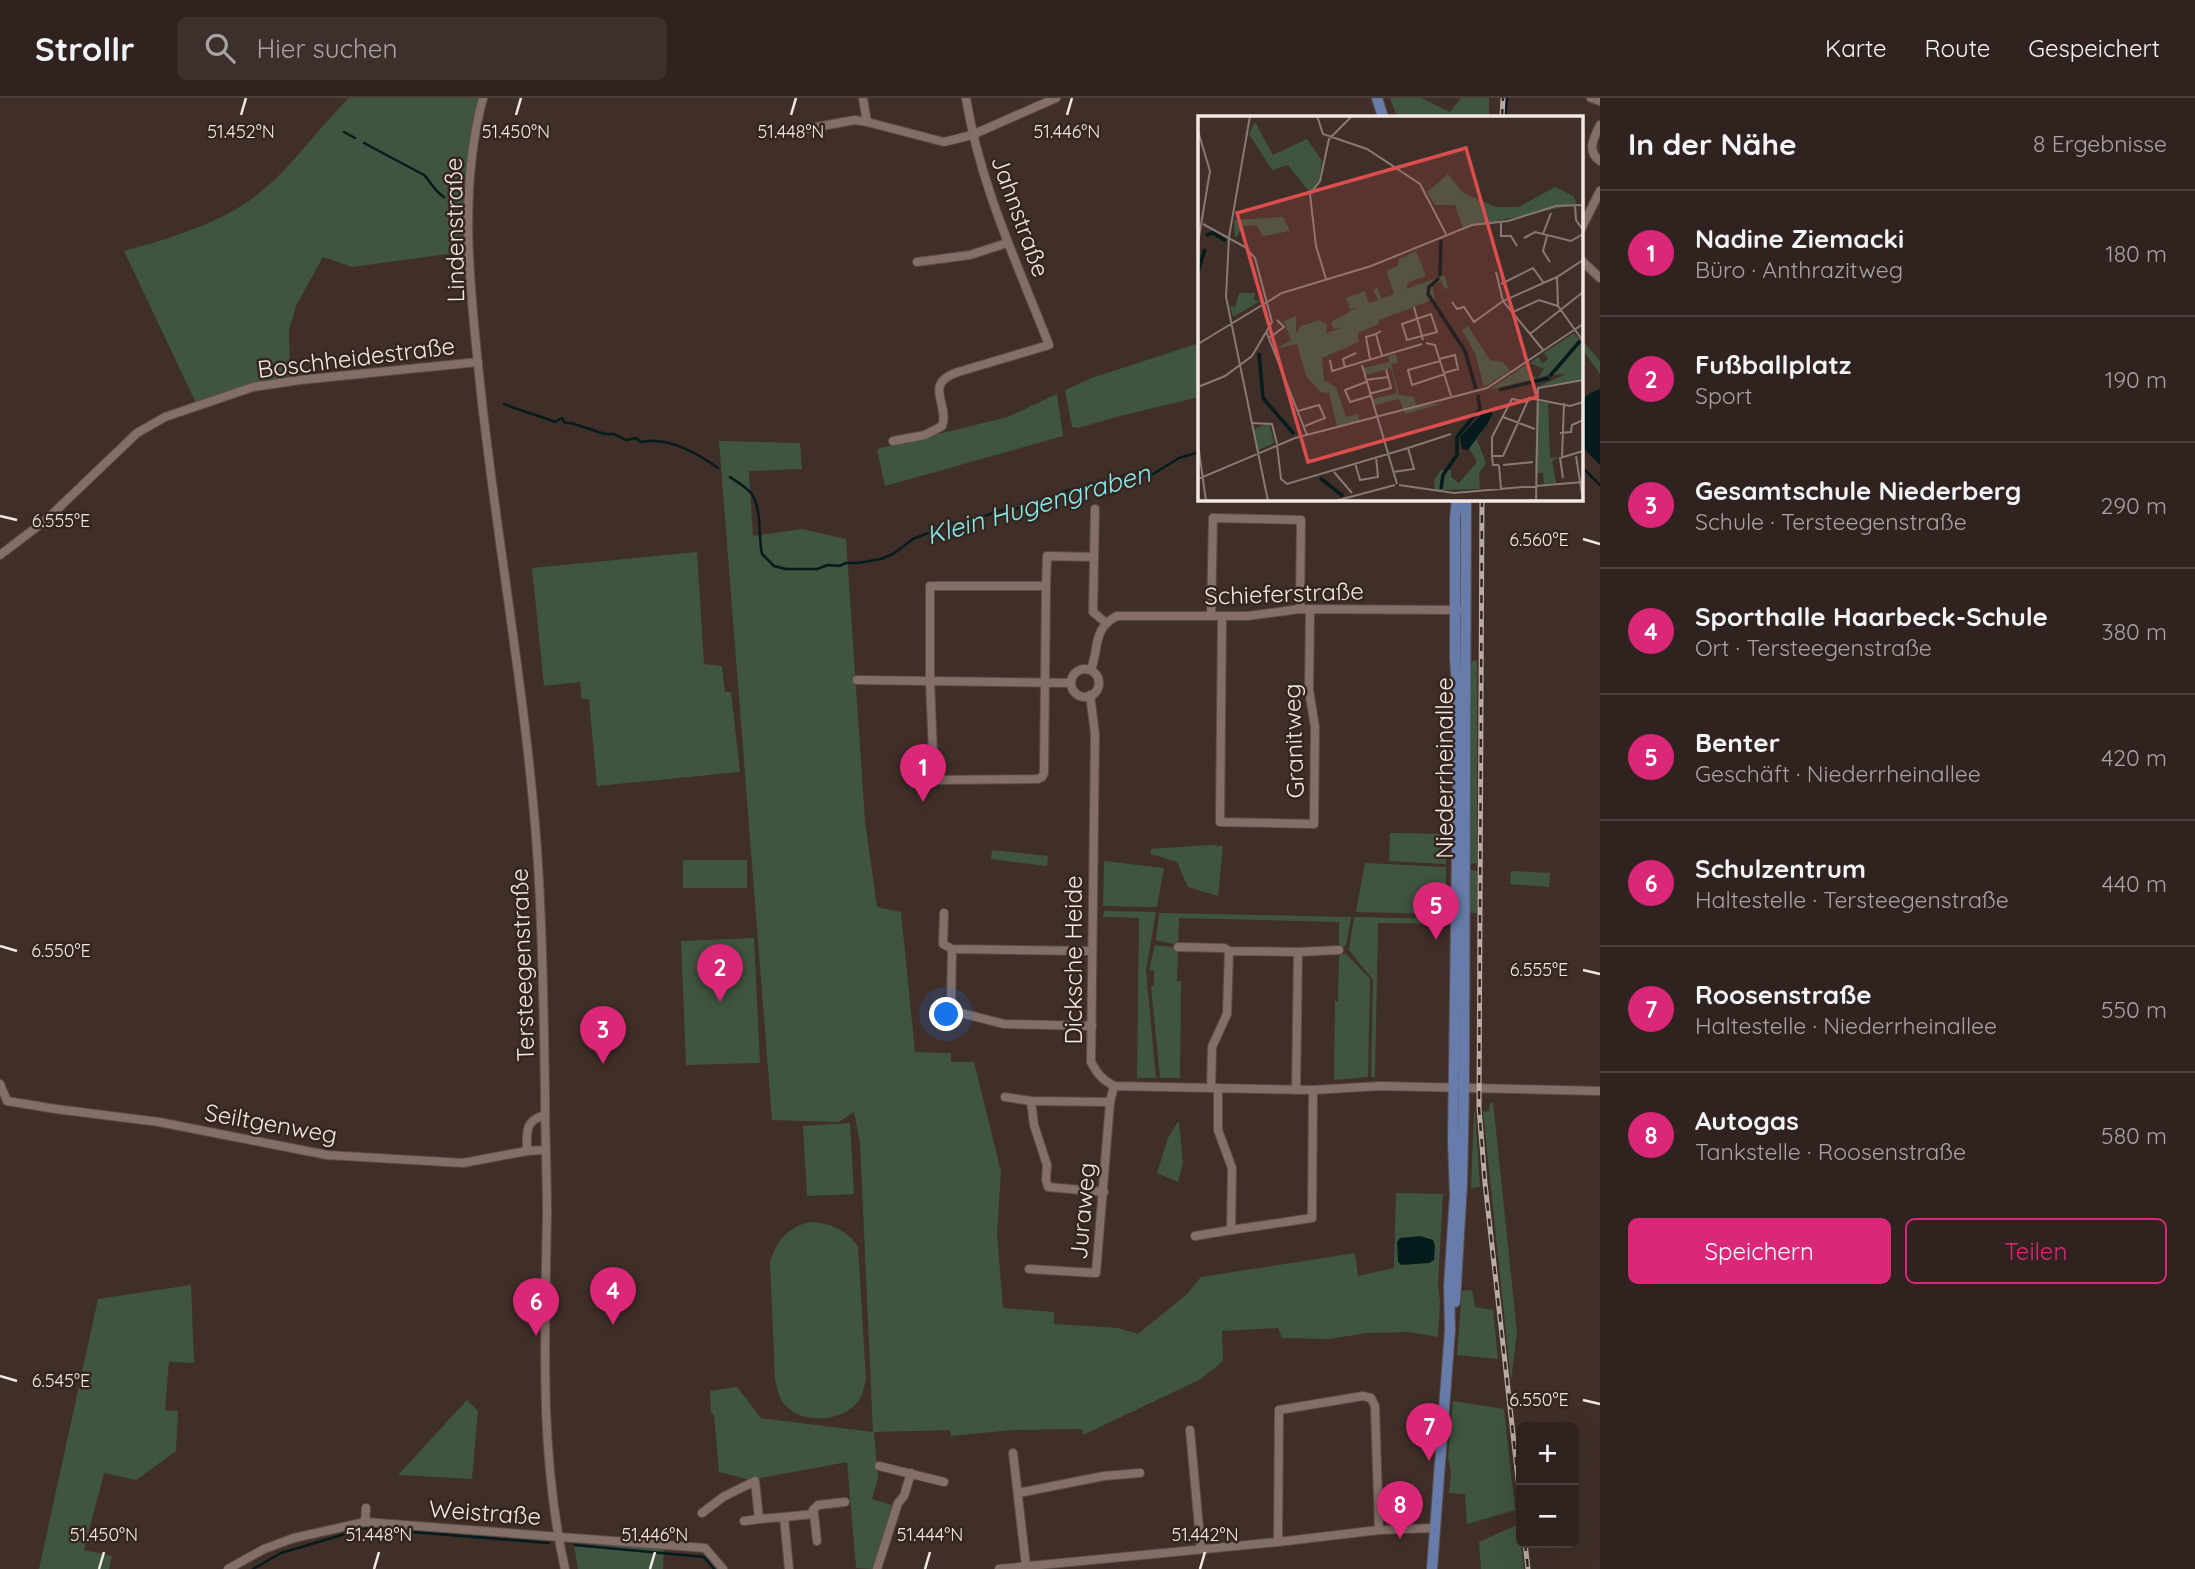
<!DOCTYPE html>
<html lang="de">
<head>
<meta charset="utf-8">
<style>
	body { margin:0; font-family:Quicksand,sans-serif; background:#3c2f2c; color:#f1f3f6 }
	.controls { position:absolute; right:21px; bottom:21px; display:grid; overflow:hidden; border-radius:10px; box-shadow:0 7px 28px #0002 }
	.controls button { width:63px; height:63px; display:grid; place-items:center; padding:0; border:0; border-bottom:2px solid #4b403d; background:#30231f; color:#f1f3f6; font:35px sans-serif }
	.you { position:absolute; left:947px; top:917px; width:24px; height:24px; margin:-18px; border:5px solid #fff; border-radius:50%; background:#1a73e8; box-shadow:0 0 0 10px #1a73e833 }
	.badge { display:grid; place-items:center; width:46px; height:46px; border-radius:50%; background:#db2777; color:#fff; font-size:23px; font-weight:700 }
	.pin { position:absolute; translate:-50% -58px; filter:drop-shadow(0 2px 4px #0008) }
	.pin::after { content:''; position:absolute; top:37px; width:24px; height:21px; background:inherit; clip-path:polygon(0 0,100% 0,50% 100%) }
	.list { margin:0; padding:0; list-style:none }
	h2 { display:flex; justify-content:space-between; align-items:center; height:91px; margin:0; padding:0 28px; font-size:30px }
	h2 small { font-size:23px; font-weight:400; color:#a8a4a4 }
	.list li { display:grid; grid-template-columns:46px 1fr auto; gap:21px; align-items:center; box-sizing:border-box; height:126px; padding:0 28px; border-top:2px solid #4b403d }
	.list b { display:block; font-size:26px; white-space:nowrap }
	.list p { margin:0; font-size:23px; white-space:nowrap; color:#a8a4a4 }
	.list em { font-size:23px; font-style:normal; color:#a8a4a4 }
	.actions { display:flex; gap:14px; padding:21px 28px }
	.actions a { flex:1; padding:16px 0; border:2px solid #db2777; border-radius:10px; text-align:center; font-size:24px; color:#db2777 }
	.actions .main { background:#db2777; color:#fff }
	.icon { flex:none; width:38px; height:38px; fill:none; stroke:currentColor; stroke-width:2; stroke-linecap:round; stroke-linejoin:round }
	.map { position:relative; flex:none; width:1600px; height:1471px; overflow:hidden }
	header { display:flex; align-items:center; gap:42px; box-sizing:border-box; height:98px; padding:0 35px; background:#30231f; border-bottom:2px solid #4b403d }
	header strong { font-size:33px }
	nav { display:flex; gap:38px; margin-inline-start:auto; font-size:24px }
	.search { width:490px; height:63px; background:#3c2f2c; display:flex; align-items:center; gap:18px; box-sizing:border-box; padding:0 24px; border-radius:10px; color:#a8a4a4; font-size:26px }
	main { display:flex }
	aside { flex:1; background:#30231f }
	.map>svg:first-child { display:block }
</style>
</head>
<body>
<header>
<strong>Strollr</strong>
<div class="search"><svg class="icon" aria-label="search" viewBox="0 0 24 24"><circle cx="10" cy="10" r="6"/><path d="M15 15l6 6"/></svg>Hier suchen</div>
<nav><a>Karte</a><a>Route</a><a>Gespeichert</a></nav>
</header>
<main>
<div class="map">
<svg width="1600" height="1471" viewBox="0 0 1600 1471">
	<rect width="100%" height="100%" fill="#402f29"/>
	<g fill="#3f553f">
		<path d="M349,0H483L472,43L469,153L352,169L323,159L296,208L289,232L290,279L253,286L196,305L124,153C168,141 220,126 257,97C292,70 317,31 349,0Z"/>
		<polygon points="1390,0 1421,0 1450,14 1461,0 1489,0 1489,19 1397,19"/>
		<polygon points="1581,241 1600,263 1600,276 1581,249"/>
		<polygon points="1199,245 1199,299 1120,318 1078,330 1072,329 1065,292 1092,280"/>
		<polygon points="1057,296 1063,338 885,388 877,351 1008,319"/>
		<polygon points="719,343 800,345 802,371 749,373 753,438 802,431 846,441 865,723 877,809 901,814 915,954 951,955 951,964 974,964 1001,1074 997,1136 1003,1210 1054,1214 1054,1226 1118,1230 1138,1236 1187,1196 1201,1179 1355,1155 1358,1178 1394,1170 1396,1095 1443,1096 1438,1186 1440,1205 1438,1239 1409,1234 1367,1235 1329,1241 1282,1240 1278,1230 1222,1233 1223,1263 1201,1281 1083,1337 1082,1331 1013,1332 951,1338 950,1332 874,1334 878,1380 872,1401 892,1407 874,1471 856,1470 847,1364 750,1382 719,1374 714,1317 711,1314 710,1293 737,1289 761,1320 873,1334 860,1045 854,1014 839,1024 772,1022"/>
		<polygon points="697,454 704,566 722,568 725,594 731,594 740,674 597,688 589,601 582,601 580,584 544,588 532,470"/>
		<polygon points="1477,562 1477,765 1467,766 1468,564"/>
		<polygon points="1390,735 1446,736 1446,766 1389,763"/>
		<polygon points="1209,747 1223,748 1218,798 1188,789 1177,764 1151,756 1151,751"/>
		<polygon points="992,752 1048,758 1047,768 991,761"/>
		<rect x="683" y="762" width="64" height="28"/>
		<polygon points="1104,763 1164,770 1157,809 1103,808"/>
		<polygon points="1365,765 1446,769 1446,816 1356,814"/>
		<polygon points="1467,771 1477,773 1477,815 1466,815"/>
		<polygon points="1511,773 1550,775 1549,789 1510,786"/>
		<polygon points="1104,813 1156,814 1146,872 1156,980 1137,980 1139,820 1103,819"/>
		<polygon points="1159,815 1351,819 1346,847 1343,849 1339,849 1339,824 1179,820 1178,847 1156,842"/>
		<polygon points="1354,819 1445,821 1445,826 1378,825 1375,979 1371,979 1373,882 1349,852"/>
		<polygon points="754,840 760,965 686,967 681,843"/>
		<polygon points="1155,847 1178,850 1177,883 1181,883 1180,980 1160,980 1151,888 1154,888 1154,873 1149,872"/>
		<polygon points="1339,855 1346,856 1370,881 1368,979 1334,982 1335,903 1338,903"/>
		<polygon points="1493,1004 1517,1234 1511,1283 1483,1014 1489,1013 1490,1006"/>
		<polygon points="1475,1013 1480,1089 1471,1090 1474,1015"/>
		<polygon points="850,1025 854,1096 807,1098 803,1028"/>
		<polygon points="1177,1025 1179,1025 1183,1065 1178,1084 1157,1075 1168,1040"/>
		<path d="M809,1124C829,1125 847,1131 858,1149L866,1281C864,1288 863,1296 859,1302C843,1325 799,1328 782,1303C778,1297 777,1289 775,1282L770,1165C776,1143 786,1131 809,1124Z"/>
		<polygon points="191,1187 194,1265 169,1264 165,1312 178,1313 176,1353 136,1382 104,1375 84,1452 112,1458 109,1471 39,1471 98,1201"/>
		<polygon points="1472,1192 1475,1209 1493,1212 1498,1261 1457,1257 1462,1193"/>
		<polygon points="467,1302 478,1313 472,1381 398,1377"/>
		<polygon points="1453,1303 1504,1311 1515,1412 1467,1426 1465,1396 1449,1395 1451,1373 1448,1360"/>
		<polygon points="1519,1426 1524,1471 1481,1471 1479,1444"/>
		<polygon points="574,1446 664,1450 663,1471 578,1471"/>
	</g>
	<g fill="#061b1c">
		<polygon points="1600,291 1600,367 1581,348 1581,302 1590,295"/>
		<polygon points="1420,1138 1433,1142 1435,1148 1434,1162 1429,1165 1401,1167 1398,1164 1397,1144 1400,1140"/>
	</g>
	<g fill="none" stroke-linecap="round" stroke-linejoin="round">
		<g stroke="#061b1c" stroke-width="2.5">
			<polyline points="1505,19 1507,0"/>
			<polyline points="344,34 355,40"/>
			<path d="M364,45L424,77C432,85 434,93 444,99"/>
			<path d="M504,306C521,313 537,317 555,324L562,320L565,325H571L605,336H614L626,342L636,340L641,344C668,338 697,355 718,370"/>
			<polyline points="1581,368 1600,387"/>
			<path d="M730,379C738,385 749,390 753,398C762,415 758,438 762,456L774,468L786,471H817L828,467L839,468L846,465H858L881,461L893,456L913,441L954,425L967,424L999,413L1020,410L1028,405L1050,400L1062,394L1094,386L1101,383L1107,384L1111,380L1118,381L1126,376H1153L1179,360L1199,354"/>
			<polyline points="362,1430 549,1445"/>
			<polyline points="575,1447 704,1459 714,1471"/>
			<polyline points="253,1471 281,1455 345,1436"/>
		</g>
		<g stroke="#5b4d48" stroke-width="10">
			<g id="minor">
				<path d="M483,0C457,96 471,198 481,295C498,452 528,609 538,767C543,844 544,920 545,997C545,1037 547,1076 547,1116C545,1234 539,1355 565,1471"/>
				<polyline points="863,0 867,24"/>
				<polyline points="1591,0 1600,3"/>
				<path d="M1600,27C1594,39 1586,53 1600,63"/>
				<polyline points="789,34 855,22 867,24 944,44 972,37 1056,0"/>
				<polyline points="1581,131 1600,93"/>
				<polyline points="1581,162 1600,180"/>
				<polyline points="917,164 970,157 1007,145"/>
				<path d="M893,343L925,337L942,328C950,306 922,286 958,274L1049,247C1017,165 980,87 966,0"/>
				<polyline points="1095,411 1093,514 1105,524"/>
				<polyline points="0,457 46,422 137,335 165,319 253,289 300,282 478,264"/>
				<polygon points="930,488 1046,488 1044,675 1042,679 1038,681 934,682 930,582"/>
				<polyline points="1046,488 1047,458 1094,459"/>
				<polyline points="1211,518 1213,420 1301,422 1300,511"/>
				<polyline points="1222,518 1220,724 1314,726 1315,629 1309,592 1310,511"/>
				<circle cx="1085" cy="585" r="14"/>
				<path d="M1091,572C1099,549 1093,530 1117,518H1247L1300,511L1459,512"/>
				<polyline points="857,582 1071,585"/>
				<path d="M1090,597L1095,636L1091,964C1097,976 1103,982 1114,988L1313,992L1380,988L1600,993"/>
				<polyline points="944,815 943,846 952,851 1092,853"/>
				<polyline points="1178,849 1224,850 1229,853 1298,854 1296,992"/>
				<polyline points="952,851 951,908 953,913 1004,926 1092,928"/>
				<polyline points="1298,854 1339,852"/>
				<polyline points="0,986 7,1003 56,1011 159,1024 327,1057 463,1065 527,1053 546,1052"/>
				<polyline points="1211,990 1212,949 1227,916 1229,853"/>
				<polyline points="1218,990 1218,1032 1232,1070 1231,1132 1312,1120 1313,992"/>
				<polyline points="1005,999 1031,1003 1110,1004"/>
				<polyline points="1031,1003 1034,1027 1047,1067 1046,1082 1048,1089 1104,1094"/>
				<path d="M527,1053C527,1034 524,1023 545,1017"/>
				<polyline points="1195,1138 1231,1132"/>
				<polyline points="1029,1171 1096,1175 1110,1004 1114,988"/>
				<polyline points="1190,1332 1201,1451"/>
				<polyline points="1013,1355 1026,1468"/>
				<polyline points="879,1368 944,1384"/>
				<polyline points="1018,1395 1104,1378 1140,1375"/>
				<polyline points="702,1415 723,1399 755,1383 759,1421 784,1419 789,1471"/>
				<polyline points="814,1416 813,1412 818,1407 845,1404"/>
				<polyline points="784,1419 814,1416 817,1443"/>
				<polyline points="744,1423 759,1421"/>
				<polyline points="365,1424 366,1410"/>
				<polyline points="1278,1444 1279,1312 1363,1298 1371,1300 1375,1308 1379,1432"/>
				<polyline points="228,1471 264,1451 294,1440 365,1424 705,1450 723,1471"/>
				<polyline points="877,1471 898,1405 904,1398 911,1375"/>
				<polyline points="999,1471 1278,1444 1379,1432 1434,1430"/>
			</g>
		</g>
		<g stroke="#5b4d48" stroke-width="12">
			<g id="major">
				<polyline points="1377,0 1383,19"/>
				<polyline points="1455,1204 1462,1086 1464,989 1466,401"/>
				<polyline points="1432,1471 1450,1232 1449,1188 1455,1097 1453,1043 1458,674 1458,607 1455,560 1455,420 1457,401"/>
			</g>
		</g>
		<use href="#minor" stroke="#836f68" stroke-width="8"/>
		<use href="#major" stroke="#677caa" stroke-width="10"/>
		<g stroke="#b8aba6" stroke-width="5">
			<g id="rail">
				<polyline points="1502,19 1503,0"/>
				<polyline points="1482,401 1479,1010 1485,1085 1521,1408"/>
				<polyline points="1525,1445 1528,1471"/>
			</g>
		</g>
		<use href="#rail" stroke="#35251f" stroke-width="2.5" stroke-dasharray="8" stroke-linecap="butt"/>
	</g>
	<path fill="none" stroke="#f3e8e4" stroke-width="2.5" d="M241,17L246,0M516,17L521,0M791,17L796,0M1067,17L1072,0M0,418L17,422M1583,441L1600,446M0,848L17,853M1583,872L1600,876M0,1278L17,1283M1583,1302L1600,1306M99,1471L104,1454M374,1471L379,1454M650,1471L655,1454M925,1471L930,1454M1200,1471L1205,1454"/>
	<g text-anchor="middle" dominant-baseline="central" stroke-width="5" stroke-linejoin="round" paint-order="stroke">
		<g font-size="24" fill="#f3e8e4" stroke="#35251f">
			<text transform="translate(1021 118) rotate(70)">Jahnstraße</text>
			<text transform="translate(454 132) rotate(-91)">Lindenstraße</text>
			<text transform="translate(356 259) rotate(-7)">Boschheidestraße</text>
			<text transform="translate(1284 495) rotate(-2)">Schieferstraße</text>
			<text transform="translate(1293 643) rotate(-92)">Granitweg</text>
			<text transform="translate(1444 670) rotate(-90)">Niederrheinallee</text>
			<text transform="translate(1073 862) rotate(-90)">Dicksche Heide</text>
			<text transform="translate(522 867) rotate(-92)">Tersteegenstraße</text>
			<text transform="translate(271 1025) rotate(10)">Seiltgenweg</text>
			<text transform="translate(1082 1113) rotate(-85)">Juraweg</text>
			<text transform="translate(485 1414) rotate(4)">Weistraße</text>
		</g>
		<g font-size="26" font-style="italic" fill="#83edf3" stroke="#35251f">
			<text transform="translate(1038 406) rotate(-16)">Klein Hugengraben</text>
		</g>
	</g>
	<g transform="translate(1198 18)">
		<rect width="385" height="385" fill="#402f29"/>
		<path d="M57,6L75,39L109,23L124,45L121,65L112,77L90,49L74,54L51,18ZM250,58L264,76L297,91H321L357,71L375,80L379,88L265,112L257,89H237L229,76ZM85,101L92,115L65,120L58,109L46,110L37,122L36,104ZM218,135L228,160L211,166L208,173L247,159L250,172L246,173L243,165L234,169L237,183L181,204V208L160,217L161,226L124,242L126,264L138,271L148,301L160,298L162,305L139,311L131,277L122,276L108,260L99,228L78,233L93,224L86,205L98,200V217L103,210L121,204L129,208L128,217L146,211L136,213L133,206L158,192L152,193L148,182L167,175L171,187L180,184L175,173L180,172L183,183L196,178L188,155L200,150L201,143ZM41,177H57L56,184L62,185L35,201L32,190L37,191ZM270,210L292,244L305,246L312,255L286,271L277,237L264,214ZM376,217L385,228V263L339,271L368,258L350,259L340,262L291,274L331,247L330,258L340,262L346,253L332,247L340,241L344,247L350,243L346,237ZM198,238L200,247L193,248L201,279L216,281L218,290L246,287L207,298L201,283L177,289L175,283L199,277L193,252L168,259L166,252L191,246L190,240ZM305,282L279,324L288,347L281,357L282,373L237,374L236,364L243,354H253V361L261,367L279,346L271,332ZM339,286L353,287L350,288L352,342L361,341L354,345L358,367L346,368L345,357H337ZM71,307L76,327L60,334L56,313Z" fill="#3f553f"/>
		<path d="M290,291L295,298L288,310L270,334L264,333L262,321Z" fill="#061b1c"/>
		<path fill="none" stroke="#061b1c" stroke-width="3.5" d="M8,119L15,117L28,125M0,156L7,133M242,160L243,124M241,162L231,171L230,178L267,235L278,273M61,237L65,282L96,318M352,260L382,225M301,274L351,262M122,362L145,380M243,373L245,359L259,339V321L282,293L280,279"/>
		<path fill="none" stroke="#887974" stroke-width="2" d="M52,0L31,121L28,181L70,385M119,0L125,18L169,33L222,68L248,118M0,15L12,55L0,127M377,89L378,104L385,114M303,106V120H313L319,130M345,118L353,97M349,120L345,135L352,146M326,122L337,116L373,125L385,118M298,156L305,185L346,235M359,161L360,190L385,225M128,163L118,130L112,78L122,65L131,23L154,0M303,168L335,152L345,166M254,186L259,193L266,191L276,206L305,185L359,161L385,144M216,191L225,224M315,196L341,184L360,190M233,198L239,216L209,224L204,208ZM68,215L109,319M183,215L178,218L184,240M332,218L385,176M71,222L86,211L79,204M228,227L237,229L253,280M0,228L84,177L173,150L274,109L310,105L358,90L385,89M172,243L168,221L178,218M241,243L257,239L260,253L246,257M132,244L134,255L224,228M242,245L210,254L214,269L247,258M164,249L199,368M147,252L145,243L158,237M168,264L190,261M168,266L147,274L152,286L172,280M0,271L27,260L54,240L74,206L57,142L47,131L5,108M171,278L193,272L188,253M100,295L121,289L127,302L107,310M305,301L337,313M53,307L74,308L79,328M362,317L373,316L374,309L385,304M0,328L8,385M79,329L83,363L89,368L210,332L216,353L195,356M210,332L253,318M294,340V321L314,283L329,286M305,340L331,282L372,290L385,286M378,340L385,385M364,342L366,287M157,347L162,364L180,361L178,341M301,349H295L294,340H305M301,349L303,373M305,349L335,346M136,356L154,377M365,362L362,342L385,335M0,363L97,322L289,272L385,208M201,369L256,377L385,366M137,385L197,369M326,385L338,384L340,272L385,264"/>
		<path fill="#dc4e4e" fill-opacity="0.15" stroke="#dc4e4e" stroke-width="3.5" d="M268,32L339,281L110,346L39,97Z"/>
		<rect width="385" height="385" fill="none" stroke="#f3e8e4" stroke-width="3.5"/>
	</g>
	<g font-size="18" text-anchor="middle" fill="#f3e8e4" stroke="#35251f" stroke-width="5" stroke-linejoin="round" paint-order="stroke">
		<text x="241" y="40">51.452°N</text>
		<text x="516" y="40">51.450°N</text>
		<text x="791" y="40">51.448°N</text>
		<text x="1067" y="40">51.446°N</text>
		<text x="61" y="429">6.555°E</text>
		<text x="1539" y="448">6.560°E</text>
		<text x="61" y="859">6.550°E</text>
		<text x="1539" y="878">6.555°E</text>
		<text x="61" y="1289">6.545°E</text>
		<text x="1539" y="1308">6.550°E</text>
		<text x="104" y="1443">51.450°N</text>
		<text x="379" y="1443">51.448°N</text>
		<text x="655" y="1443">51.446°N</text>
		<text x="930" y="1443">51.444°N</text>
		<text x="1205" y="1443">51.442°N</text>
	</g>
</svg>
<div class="controls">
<button>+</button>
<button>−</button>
</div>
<div class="you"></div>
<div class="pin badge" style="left:923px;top:704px">1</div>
<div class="pin badge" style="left:720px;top:904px">2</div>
<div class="pin badge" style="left:603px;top:966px">3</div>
<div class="pin badge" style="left:613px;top:1227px">4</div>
<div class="pin badge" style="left:1436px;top:842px">5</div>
<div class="pin badge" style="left:536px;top:1238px">6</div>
<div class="pin badge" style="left:1429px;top:1363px">7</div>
<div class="pin badge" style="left:1400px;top:1441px">8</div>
</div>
<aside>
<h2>In der Nähe<small>8 Ergebnisse</small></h2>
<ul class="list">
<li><span class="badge">1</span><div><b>Nadine Ziemacki</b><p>Büro · Anthrazitweg</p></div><em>180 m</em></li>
<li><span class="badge">2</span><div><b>Fußballplatz</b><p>Sport</p></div><em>190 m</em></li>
<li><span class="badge">3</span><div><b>Gesamtschule Niederberg</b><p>Schule · Tersteegenstraße</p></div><em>290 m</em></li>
<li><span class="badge">4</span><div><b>Sporthalle Haarbeck-Schule</b><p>Ort · Tersteegenstraße</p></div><em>380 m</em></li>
<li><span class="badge">5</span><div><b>Benter</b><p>Geschäft · Niederrheinallee</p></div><em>420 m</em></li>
<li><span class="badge">6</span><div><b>Schulzentrum</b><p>Haltestelle · Tersteegenstraße</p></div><em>440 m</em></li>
<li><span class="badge">7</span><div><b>Roosenstraße</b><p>Haltestelle · Niederrheinallee</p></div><em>550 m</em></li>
<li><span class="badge">8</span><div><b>Autogas</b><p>Tankstelle · Roosenstraße</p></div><em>580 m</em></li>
</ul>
<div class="actions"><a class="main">Speichern</a><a>Teilen</a></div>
</aside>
</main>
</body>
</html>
